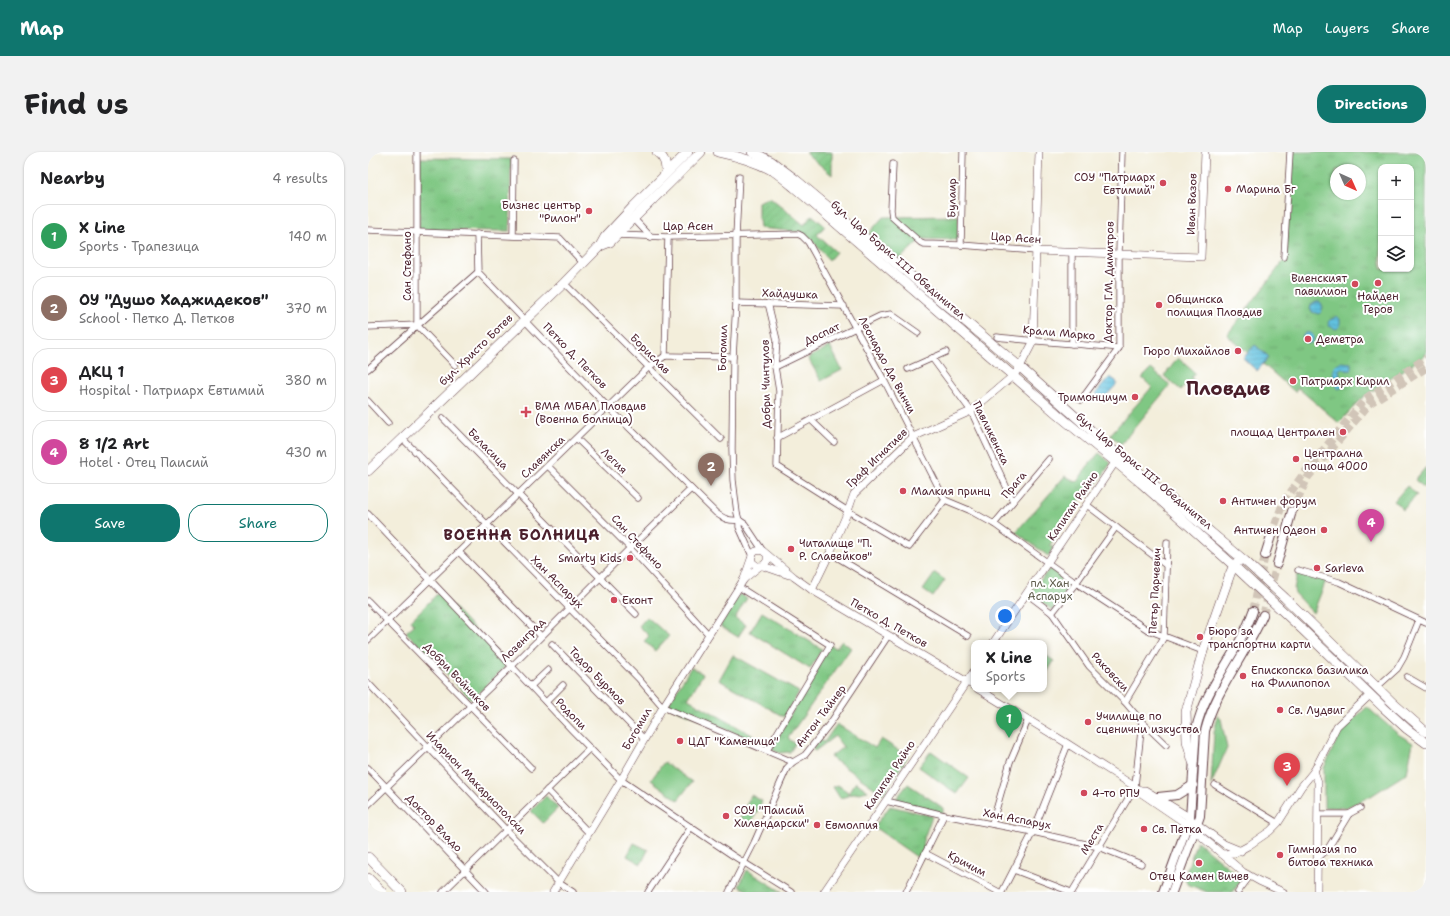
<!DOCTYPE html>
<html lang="en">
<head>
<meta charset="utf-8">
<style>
	body { margin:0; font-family:"Shantell Sans",sans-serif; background:#f2f2f2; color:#202124 }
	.controls { position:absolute; right:12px; top:12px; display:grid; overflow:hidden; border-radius:8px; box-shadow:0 1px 3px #0004 }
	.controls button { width:36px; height:36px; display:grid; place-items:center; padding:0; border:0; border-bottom:1px solid #e0e0e0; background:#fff; color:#202124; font:20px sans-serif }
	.compass { position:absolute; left:962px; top:12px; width:36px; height:36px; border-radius:50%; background:#fff; box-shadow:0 1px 3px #0004; rotate:135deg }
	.you { position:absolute; left:637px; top:464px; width:14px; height:14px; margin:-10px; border:3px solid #fff; border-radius:50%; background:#1a73e8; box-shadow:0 0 0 6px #1a73e833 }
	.badge { display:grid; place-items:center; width:26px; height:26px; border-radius:50%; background:#0f766e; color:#fff; font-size:13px; font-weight:700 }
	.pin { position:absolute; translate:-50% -33px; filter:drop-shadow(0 1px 2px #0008) }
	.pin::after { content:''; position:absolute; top:21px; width:14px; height:12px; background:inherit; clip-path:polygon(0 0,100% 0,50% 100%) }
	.popup { position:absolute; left:603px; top:488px; width:76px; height:52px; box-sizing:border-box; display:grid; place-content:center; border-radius:8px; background:#fff; filter:drop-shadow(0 1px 3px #0005); font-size:13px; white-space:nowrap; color:#757577 }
	.popup b { font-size:15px; color:#202124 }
	.popup::after { content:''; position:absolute; left:50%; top:100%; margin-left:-8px; border:8px solid transparent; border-top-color:#fff }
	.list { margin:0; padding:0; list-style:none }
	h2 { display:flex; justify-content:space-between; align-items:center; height:52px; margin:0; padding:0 16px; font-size:17px }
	h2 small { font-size:13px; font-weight:400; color:#757577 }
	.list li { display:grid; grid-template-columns:26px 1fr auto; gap:12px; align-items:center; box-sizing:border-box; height:64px; margin:0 8px 8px; padding:0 8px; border:1px solid #e0e0e0; border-radius:16px }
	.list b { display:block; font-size:15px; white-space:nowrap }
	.list p { margin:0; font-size:13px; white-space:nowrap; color:#757577 }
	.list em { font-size:13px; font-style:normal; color:#757577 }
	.actions { display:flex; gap:8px; padding:12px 16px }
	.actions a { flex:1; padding:9px 0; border:1px solid #0f766e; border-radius:16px; text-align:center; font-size:14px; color:#0f766e }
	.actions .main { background:#0f766e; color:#fff }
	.icon { flex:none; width:22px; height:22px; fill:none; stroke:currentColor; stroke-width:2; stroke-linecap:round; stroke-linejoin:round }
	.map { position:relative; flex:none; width:1058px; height:740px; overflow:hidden; border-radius:16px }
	header { display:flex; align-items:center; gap:24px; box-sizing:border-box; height:56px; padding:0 20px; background:#0f766e; color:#fff }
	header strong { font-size:19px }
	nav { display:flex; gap:22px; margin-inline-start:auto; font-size:14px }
	.intro { display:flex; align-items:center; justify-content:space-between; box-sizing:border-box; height:96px; padding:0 24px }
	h1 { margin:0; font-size:28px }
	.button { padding:10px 18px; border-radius:16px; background:#0f766e; color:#fff; font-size:14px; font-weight:700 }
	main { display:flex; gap:24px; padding:0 24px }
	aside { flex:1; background:#fff; border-radius:16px; box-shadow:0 1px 3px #0004 }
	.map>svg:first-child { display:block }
</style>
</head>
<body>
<header>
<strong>Map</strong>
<nav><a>Map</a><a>Layers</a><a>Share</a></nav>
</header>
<div class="intro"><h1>Find us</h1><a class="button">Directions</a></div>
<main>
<aside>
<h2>Nearby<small>4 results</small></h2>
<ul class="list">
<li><span class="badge" style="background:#2e9e5b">1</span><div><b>X Line</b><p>Sports · Трапезица</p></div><em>140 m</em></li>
<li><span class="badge" style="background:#8d6e63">2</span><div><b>ОУ &quot;Душо Хаджидеков&quot;</b><p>School · Петко Д. Петков</p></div><em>370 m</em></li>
<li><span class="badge" style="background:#e0444e">3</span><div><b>ДКЦ 1</b><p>Hospital · Патриарх Евтимий</p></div><em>380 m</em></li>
<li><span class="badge" style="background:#d1479c">4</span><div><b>8 1/2 Art</b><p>Hotel · Отец Паисий</p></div><em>430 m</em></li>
</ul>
<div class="actions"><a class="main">Save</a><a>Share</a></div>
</aside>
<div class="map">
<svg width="1058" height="740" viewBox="0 0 1058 740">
	<defs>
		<pattern id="park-tufts" width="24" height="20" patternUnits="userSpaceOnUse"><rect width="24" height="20" fill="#7fc783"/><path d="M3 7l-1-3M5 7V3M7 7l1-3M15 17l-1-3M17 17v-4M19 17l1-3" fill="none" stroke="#6faa71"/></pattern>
		<pattern id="garden-furrows" width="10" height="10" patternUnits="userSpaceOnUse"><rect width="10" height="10" fill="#7fc783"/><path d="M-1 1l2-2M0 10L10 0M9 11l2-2" fill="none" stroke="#6faa71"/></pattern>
		<pattern id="water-rules" width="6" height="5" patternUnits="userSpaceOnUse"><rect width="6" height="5" fill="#62c2e0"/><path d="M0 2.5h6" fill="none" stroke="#57a6c0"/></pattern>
	</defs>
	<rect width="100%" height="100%" fill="#fff"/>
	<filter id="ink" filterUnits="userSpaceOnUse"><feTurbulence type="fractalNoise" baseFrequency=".025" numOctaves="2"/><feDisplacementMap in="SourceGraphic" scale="8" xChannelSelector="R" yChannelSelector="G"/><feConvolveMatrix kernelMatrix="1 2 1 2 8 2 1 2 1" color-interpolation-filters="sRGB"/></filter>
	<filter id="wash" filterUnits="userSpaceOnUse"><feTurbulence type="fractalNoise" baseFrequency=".012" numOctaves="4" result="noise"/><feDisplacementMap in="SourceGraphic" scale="16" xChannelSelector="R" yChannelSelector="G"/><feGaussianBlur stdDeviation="0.9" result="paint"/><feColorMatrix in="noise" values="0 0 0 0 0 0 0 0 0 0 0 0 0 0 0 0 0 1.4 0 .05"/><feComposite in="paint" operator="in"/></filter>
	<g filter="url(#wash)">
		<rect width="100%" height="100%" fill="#f3eedb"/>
		<g fill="#7fc783" stroke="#647357">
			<polygon points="810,206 827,221 823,226 827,229 821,235 818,232 813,238 796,224"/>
			<polygon points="783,217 802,233 753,292 742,283 784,235 774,226"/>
			<polygon points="930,418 959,426 945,461 927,442 926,437"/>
			<polygon points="567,421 577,428 565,445 555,438"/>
			<polygon points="999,555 1030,582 1045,591 1039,621 1003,644 977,656 956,655 956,616 973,579"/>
			<polygon points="849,563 853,567 859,596 843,633 846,580 849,568"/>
			<polygon points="296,610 324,630 310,648 283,628"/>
			<polygon points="383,643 394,649 383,672 372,666"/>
		</g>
		<g fill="url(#park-tufts)" stroke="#647357" fill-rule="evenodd">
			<path d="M924,0H1058V203L995,245L971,271L930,236L927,240L895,212L901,205L887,193L880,201L859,183L918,106ZM1013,15H1043V117H1013ZM968,18H992V42H968Z"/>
			<polygon points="52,6 143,7 142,79 51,78"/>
			<polygon points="591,64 590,88 553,87 532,107 501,81 515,65"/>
			<polygon points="462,194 474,218 453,229 440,206"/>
			<polygon points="731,301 743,311 720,344 716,341 682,393 686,396 680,404 648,380 697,324 709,330 719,315"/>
			<polygon points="682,416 704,433 684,458 662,441"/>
			<polygon points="71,440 140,512 104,548 38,480 46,473 43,468"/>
			<polygon points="371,442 379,446 367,466 378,473 370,485 352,474"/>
			<polygon points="394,460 454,497 442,517 382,480"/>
			<polygon points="279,465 301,484 287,499 276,489 281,484 271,474"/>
			<polygon points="474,489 483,496 420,586 427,592 422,600 411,601 403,597 462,493 468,496"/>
			<polygon points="676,502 686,509 676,525"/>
			<polygon points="365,503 431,540 416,565 351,528"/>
			<polygon points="323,515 335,522 320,547 400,592 399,594 299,554"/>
			<polygon points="469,572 507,596 513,587 540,604 515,642 462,605 475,595 467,584 447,599 444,597 451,587 456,590"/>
			<polygon points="563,599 601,626 589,642 551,615"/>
			<polygon points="488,630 500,639 481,643 481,640"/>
			<polygon points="540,632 574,655 575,656 575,661 526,649"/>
			<polygon points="470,633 480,640 480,644 472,646 465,635"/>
			<polygon points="178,644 190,656 175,671 163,659"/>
			<polygon points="522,654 564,664 554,692 559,695 553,708 506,675"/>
			<polygon points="829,689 874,727 865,740 839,740 819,732 818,728 816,726"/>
			<polygon points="266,691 280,698 273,712 259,704"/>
			<polygon points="379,718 414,740 381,740 371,734"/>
		</g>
		<g fill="url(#garden-furrows)" stroke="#647357">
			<polygon points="439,0 464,0 464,23 439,2"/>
			<polygon points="402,45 436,73 444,63 457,74 449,83 468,100 461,108 442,86 431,80 392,76 391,67 390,67 390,50"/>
			<polygon points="1058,315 1058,337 1047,328"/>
			<polygon points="1039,334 1049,343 1035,358 1026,349"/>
		</g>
		<g fill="url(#water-rules)" stroke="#567086">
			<polygon points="948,150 952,150 954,152 954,159 951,162 944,160 942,157 943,153"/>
			<polygon points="969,164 972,167 972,174 970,176 968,177 961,174 960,170 962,168"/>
			<circle cx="940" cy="186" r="5.5"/>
			<polygon points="887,193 901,205 889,219 875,206"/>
			<path d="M972,210L983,211V218C978,220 977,216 973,216L971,218L972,222L971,227L976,232L975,235L970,237C967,233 963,218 966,214C966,213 971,211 972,210Z"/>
			<polygon points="742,225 748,229 749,232 734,248 727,242"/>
		</g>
	</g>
	<g filter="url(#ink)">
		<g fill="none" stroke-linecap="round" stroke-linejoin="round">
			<g stroke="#d1c5b8" stroke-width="8" stroke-dasharray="8 4" stroke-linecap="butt">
				<polyline points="924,359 940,325 1002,251 1058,216"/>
				<polyline points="903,384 915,351 934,324 997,247 1058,206"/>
				<polyline points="885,459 897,403"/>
				<polyline points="895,463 909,412"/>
			</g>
			<g stroke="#633e45" stroke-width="7">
				<g id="minor">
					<polyline points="49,0 49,173 87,213"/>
					<polyline points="525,12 523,58 524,65 553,91 556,92 593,93 668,99"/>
					<polyline points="371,24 368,84 368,151 365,205 364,297 365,328 369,361 371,368 371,375 384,404"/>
					<polyline points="269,63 268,69 283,85"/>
					<polyline points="0,78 192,86 215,111"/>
					<path d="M109,82L110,120L240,255L348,361C356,367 361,369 371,368"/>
					<polyline points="145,83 146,9"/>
					<polyline points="249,83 300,85 430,82 434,84 440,90 516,228 577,348 601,358 626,372 708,431 780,478 835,499"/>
					<polyline points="593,93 595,0"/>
					<polyline points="916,105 922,0"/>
					<polyline points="196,131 353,287"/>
					<polyline points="368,151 476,154"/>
					<polyline points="400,151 409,188 407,215 411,239 409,314 480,359 541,395 577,348"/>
					<polyline points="0,175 49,173"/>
					<path d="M629,185C670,190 710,192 751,196"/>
					<polyline points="704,192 704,101"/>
					<polyline points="297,204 300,85"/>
					<polyline points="297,204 365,205"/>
					<polyline points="564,206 603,259 645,349"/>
					<polyline points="407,215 512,164 523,162 550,181"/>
					<polyline points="0,217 110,120"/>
					<polyline points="540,217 578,200"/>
					<polyline points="713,248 751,196 751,101 754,0"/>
					<polyline points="0,249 20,271"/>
					<polyline points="75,266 268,462"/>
					<polyline points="443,268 466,290"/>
					<polyline points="34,286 270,526 295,555 425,610"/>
					<polyline points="409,286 516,228"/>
					<polyline points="209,287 270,346"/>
					<polyline points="180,314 262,396 341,483"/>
					<polyline points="719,353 799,414"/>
					<polyline points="0,362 203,577 253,628 364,703 423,740"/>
					<polyline points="371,368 377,372 395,399"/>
					<polyline points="626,372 681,307"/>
					<polyline points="91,400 173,484"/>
					<polyline points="462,401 600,484"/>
					<polyline points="930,418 971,430 1058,471"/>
					<polyline points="371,435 462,493 399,598"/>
					<polyline points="659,442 684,461 721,514 757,550 774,570 798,593"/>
					<polyline points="0,449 163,616"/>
					<polyline points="684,461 708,431 748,375"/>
					<polyline points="0,488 281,215 297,204"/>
					<polyline points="184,492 276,587"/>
					<polyline points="1039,525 1058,536"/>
					<polyline points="0,531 138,678 191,731 205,740"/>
					<polyline points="163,534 180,518"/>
					<polyline points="1009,535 1029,517 1036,505 1051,468"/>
					<polyline points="178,550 195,533"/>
					<polyline points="757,550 796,485 799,390"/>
					<polyline points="0,616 118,740"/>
					<polyline points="847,633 910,671"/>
					<polyline points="767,634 774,570"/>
					<polyline points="179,638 221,681"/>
					<polyline points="518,649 576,663 665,680 731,695 773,712"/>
					<polyline points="0,653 144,514 262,396 323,337"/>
					<polyline points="950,662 981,662"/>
					<polyline points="624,672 642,610 660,568"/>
					<polyline points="557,701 631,740"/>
					<polyline points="949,707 959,698 981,662 992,656"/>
					<polyline points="646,718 703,740"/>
					<polyline points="75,740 222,596"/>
					<polyline points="280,740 323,675"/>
					<polyline points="361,740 386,691 419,616 425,610 437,603 463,570 520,484"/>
					<polyline points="538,740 576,663"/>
					<polyline points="634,740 665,680 700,592"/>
					<polyline points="704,740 761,645"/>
					<polyline points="870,740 882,724"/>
				</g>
			</g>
			<g stroke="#633e45" stroke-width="8">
				<g id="tertiary">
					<polyline points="668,99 833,105 837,0"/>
					<path d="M399,403V409L395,414H389L384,410C382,402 387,397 395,399L426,425L444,438L606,534"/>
					<polyline points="395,414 421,423"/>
					<polyline points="376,427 392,414"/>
					<polyline points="444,438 462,401 480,359 486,342 545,285 603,259 646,223 652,215 665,190 671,0"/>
					<polyline points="625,491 748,309"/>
					<polyline points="610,537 700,592 772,638 777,638 816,662 856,692 873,699"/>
					<polyline points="946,619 950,630 949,740"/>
					<polyline points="772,638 773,641 820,673 875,720 891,729 915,740"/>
					<polyline points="854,702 867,701 880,694 902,679 910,671 933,635 946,619 969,574 1002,543"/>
					<polyline points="185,740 253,628 295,555 376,427 383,407"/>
					<polyline points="456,740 606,519"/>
				</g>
			</g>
			<g stroke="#633e45" stroke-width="10">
				<g id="secondary">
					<polyline points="897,403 903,384"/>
					<polyline points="909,412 924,359"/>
					<polyline points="790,645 809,643 825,633"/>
					<path d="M795,740L822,666L828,577C838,533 871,501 885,459"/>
					<path d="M804,740L832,664L837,579C848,536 878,503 895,463"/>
				</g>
			</g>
			<g stroke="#633e45" stroke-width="10">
				<g id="primary">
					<path d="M289,0C297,6 298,12 298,21"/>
					<path d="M350,0C369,4 390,10 407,20C414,25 421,31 427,36L694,266L773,331L864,412L935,478L1016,556L1039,577L1058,591"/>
					<polyline points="384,0 403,9 427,27 652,215 746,299 877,409 917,446 1026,552 1058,580"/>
					<polyline points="232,94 242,90 249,83 333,0"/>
					<polyline points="0,319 196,131 232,94 237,85 264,56 320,0"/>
					<polyline points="825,610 819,589 818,560 835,499 862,422 866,413 870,410"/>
					<polyline points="0,705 34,740"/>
					<polyline points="0,726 14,740"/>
				</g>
			</g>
			<use href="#minor" stroke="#fff" stroke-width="5.5"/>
			<use href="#tertiary" stroke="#fff" stroke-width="7"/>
			<use href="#secondary" stroke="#fff" stroke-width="8"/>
			<use href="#primary" stroke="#fff" stroke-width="9"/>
		</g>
	</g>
	<g fill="#d1495b" stroke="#fff" stroke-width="1.5">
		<circle cx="795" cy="31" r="4"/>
		<circle cx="860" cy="37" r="4"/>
		<circle cx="221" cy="59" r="4"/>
		<circle cx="1010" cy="131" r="4"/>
		<circle cx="987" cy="132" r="4"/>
		<circle cx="791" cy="153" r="4"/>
		<circle cx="940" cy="187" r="4"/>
		<circle cx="870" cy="199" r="4"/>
		<circle cx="925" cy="229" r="4"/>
		<circle cx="767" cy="245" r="4"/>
		<path d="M156 254h4v4h4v4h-4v4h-4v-4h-4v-4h4z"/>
		<circle cx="975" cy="280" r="4"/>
		<circle cx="928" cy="307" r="4"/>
		<circle cx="535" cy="339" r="4"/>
		<circle cx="855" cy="349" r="4"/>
		<circle cx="956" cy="378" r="4"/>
		<circle cx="423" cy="397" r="4"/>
		<circle cx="262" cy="406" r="4"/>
		<circle cx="949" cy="416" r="4"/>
		<circle cx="246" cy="448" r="4"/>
		<circle cx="832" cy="485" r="4"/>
		<circle cx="875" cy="524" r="4"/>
		<circle cx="912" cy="558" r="4"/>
		<circle cx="720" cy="570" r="4"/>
		<circle cx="312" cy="589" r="4"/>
		<circle cx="716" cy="641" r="4"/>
		<circle cx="358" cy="664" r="4"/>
		<circle cx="449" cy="673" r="4"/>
		<circle cx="776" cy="677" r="4"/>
		<circle cx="912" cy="703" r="4"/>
		<circle cx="831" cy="711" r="4"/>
	</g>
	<g text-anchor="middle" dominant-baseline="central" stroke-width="4" stroke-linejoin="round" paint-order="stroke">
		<g font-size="11" fill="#4a1f2b" stroke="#fff" text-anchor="start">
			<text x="787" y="25" text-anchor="end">СОУ "Патриарх<tspan x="787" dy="13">Евтимий"</tspan></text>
			<text x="868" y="37">Марина Бг</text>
			<text x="213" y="53" text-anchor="end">Бизнес център<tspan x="213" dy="13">"Рилон"</tspan></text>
			<text x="979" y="126" text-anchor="end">Виенският<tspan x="979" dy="13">павилион</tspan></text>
			<text x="1010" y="144" text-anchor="middle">Найден<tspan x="1010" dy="13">Геров</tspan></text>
			<text x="799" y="147">Общинска<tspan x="799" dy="13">полиция Пловдив</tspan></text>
			<text x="948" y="187">Деметра</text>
			<text x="862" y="199" text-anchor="end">Гюро Михайлов</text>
			<text x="933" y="229">Патриарх Кирил</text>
			<text x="759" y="245" text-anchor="end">Тримонциум</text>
			<text x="167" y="254">ВМА МБАЛ Пловдив<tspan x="167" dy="13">(Военна болница)</tspan></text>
			<text x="967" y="280" text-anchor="end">площад Централен</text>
			<text x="936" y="301">Централна<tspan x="936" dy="13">поща 4000</tspan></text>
			<text x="543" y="339">Малкия принц</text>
			<text x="863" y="349">Античен форум</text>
			<text x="948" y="378" text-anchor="end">Античен Одеон</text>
			<text x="431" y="391">Читалище "П.<tspan x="431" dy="13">Р. Славейков"</tspan></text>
			<text x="254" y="406" text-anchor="end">Smarty Kids</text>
			<text x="957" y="416">Sarieva</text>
			<text x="254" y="448">Еконт</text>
			<text x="840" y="479">Бюро за<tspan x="840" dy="13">транспортни карти</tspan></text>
			<text x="883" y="518">Епископска базилика<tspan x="883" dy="13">на Филипопол</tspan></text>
			<text x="920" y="558">Св. Лудвиг</text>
			<text x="728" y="564">Училище по<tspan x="728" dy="13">сценични изкуства</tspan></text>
			<text x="320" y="589">ЦДГ "Каменица"</text>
			<text x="724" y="641">4-то РПУ</text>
			<text x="366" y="658">СОУ "Паисий<tspan x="366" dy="13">Хилендарски"</tspan></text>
			<text x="457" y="673">Евмолпия</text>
			<text x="784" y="677">Св. Петка</text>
			<text x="920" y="697">Гимназия по<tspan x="920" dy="13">битова техника</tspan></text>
			<text x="831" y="724" text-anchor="middle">Отец Камен Вичев</text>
		</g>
		<g font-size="11" fill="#4a1f2b" stroke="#fff">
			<text transform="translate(584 46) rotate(-89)">Булаир</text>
			<text transform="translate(824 52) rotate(-88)">Иван Вазов</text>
			<text x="320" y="74">Цар Асен</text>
			<text transform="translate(648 86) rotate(4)">Цар Асен</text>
			<text transform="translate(530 108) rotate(41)">бул. Цар Борис III Обединител</text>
			<text transform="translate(39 114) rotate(-90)">Сан Стефано</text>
			<text transform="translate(741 130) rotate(-89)">Доктор Г.М. Димитров</text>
			<text transform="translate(422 142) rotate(2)">Хайдушка</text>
			<text transform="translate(691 181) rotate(5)">Крали Марко</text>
			<text transform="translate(454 182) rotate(-26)">Доспат</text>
			<text transform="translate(355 196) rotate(-88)">Богомил</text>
			<text transform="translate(108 198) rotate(-44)">бул. Христо Ботев</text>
			<text transform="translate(282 202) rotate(45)">Борислав</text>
			<text transform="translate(207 204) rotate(46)">Петко Д. Петков</text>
			<text transform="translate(519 213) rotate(62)">Леонардо Да Винчи</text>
			<text transform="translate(398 232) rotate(-91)">Добри Чинтулов</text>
			<text transform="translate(623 281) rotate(64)">Павликенска</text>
			<text transform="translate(120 297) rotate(46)">Беласица</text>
			<text transform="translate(175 305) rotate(-44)">Славянска</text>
			<text transform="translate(509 306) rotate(-44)">Граф Игнатиев</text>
			<text transform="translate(246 309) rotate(44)">Легия</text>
			<text transform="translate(776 319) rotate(40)">бул. Цар Борис III Обединител</text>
			<text transform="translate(646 333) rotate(-50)">Прага</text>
			<text transform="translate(705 354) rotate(-56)">Капитан Райчо</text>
			<text transform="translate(269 390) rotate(47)">Сан Стефано</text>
			<text transform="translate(189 430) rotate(45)">Хан Аспарух</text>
			<text transform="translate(787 439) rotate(-87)">Петър Парчевич</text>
			<text transform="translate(521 471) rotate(30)">Петко Д. Петков</text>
			<text transform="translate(155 488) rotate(-45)">Лозенград</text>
			<text transform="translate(742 520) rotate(47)">Раковски</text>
			<text transform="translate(229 524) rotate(46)">Тодор Бурмов</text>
			<text transform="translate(89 525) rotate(46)">Добри Войников</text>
			<text transform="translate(203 562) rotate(46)">Родопи</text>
			<text transform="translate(453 564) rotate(-53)">Антон Тайнер</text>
			<text transform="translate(269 577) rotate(-60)">Богомил</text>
			<text transform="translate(522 623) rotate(-56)">Капитан Райчо</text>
			<text transform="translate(108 631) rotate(46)">Иларион Макариополски</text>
			<text transform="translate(649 667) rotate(11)">Хан Аспарух</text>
			<text transform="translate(66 671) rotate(46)">Доктор Владо</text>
			<text transform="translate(724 687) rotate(-59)">Места</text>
			<text transform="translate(599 712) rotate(28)">Кричим</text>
		</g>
		<g font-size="11" fill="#5d5a4a" stroke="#fff">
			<text x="682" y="431">пл. Хан<tspan x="682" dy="13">Аспарух</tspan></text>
		</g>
		<g font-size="15" font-weight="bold" letter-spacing="1" fill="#4a1f2b" stroke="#fff">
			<text x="154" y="383">ВОЕННА БОЛНИЦА</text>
		</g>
		<g font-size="19" font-weight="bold" fill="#4a1f2b" stroke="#fff">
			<text x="860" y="236">Пловдив</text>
		</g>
	</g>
</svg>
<div class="controls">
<button>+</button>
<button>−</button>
<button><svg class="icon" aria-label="layers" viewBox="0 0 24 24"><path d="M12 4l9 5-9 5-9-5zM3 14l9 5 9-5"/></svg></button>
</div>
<svg class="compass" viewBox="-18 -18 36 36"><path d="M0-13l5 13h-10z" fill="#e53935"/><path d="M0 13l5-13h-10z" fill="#757577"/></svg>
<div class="you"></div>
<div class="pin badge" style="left:641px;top:586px;background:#2e9e5b">1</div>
<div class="popup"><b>X Line</b>Sports</div>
<div class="pin badge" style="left:343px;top:334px;background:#8d6e63">2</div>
<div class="pin badge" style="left:919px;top:634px;background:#e0444e">3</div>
<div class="pin badge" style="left:1003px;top:390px;background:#d1479c">4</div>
</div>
</main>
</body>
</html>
